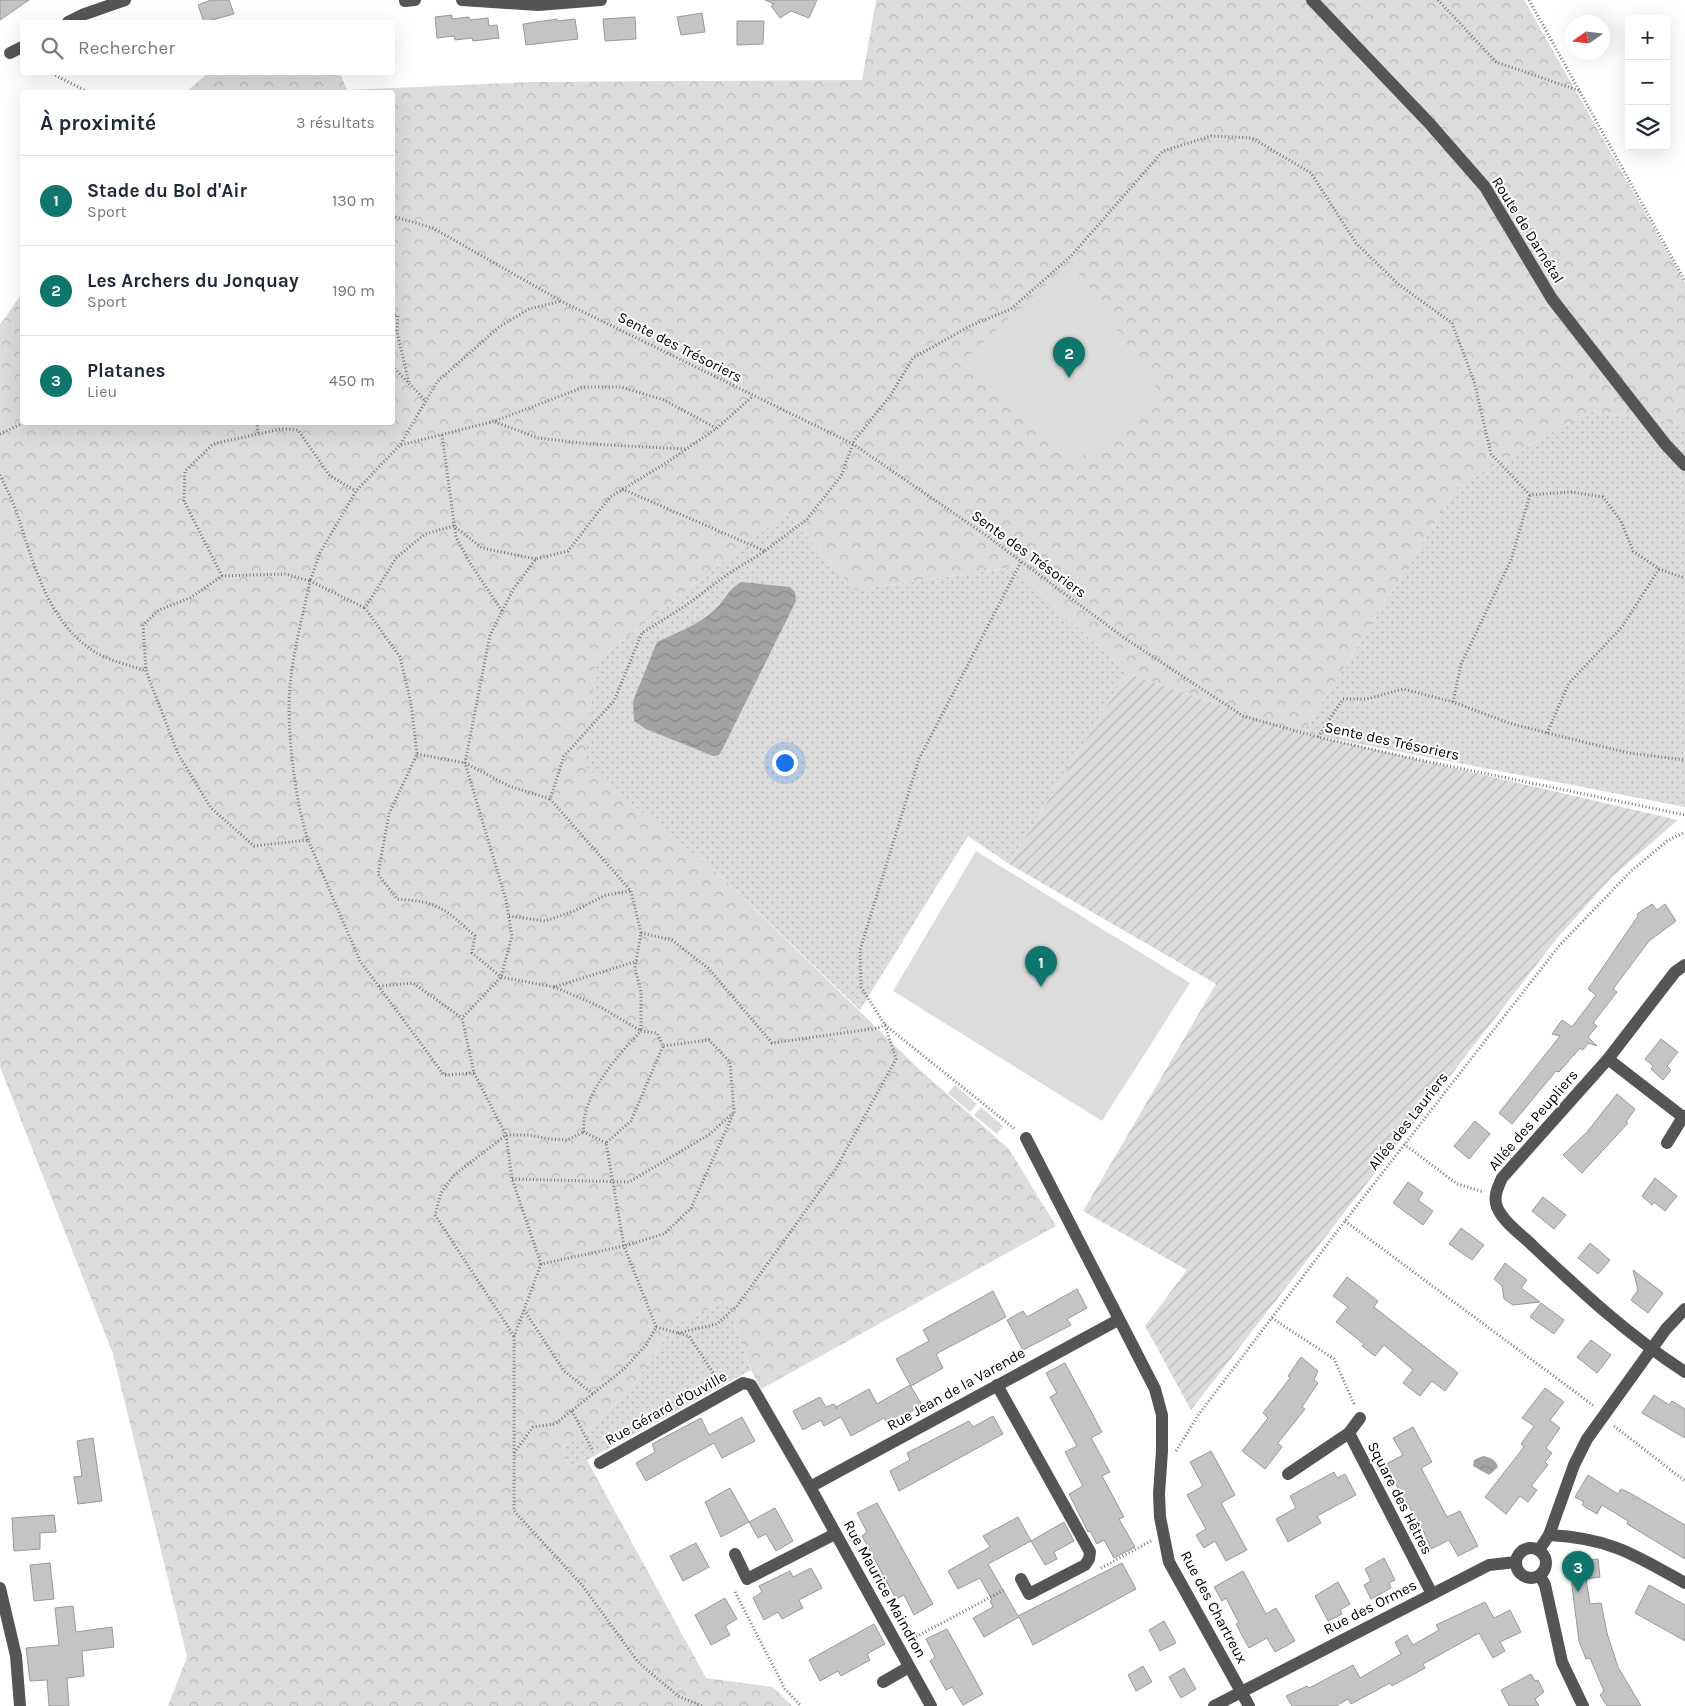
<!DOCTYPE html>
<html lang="fr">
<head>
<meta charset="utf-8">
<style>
	body { margin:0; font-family:Karla,sans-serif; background:#f6f6f7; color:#1f2937 }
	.controls { position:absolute; right:15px; top:15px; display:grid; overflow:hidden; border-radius:5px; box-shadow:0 5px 20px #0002 }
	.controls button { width:45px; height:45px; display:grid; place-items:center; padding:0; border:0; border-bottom:1px solid #e0e1e3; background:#fff; color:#1f2937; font:25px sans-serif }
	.compass { position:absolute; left:1565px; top:15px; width:45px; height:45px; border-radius:50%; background:#fff; box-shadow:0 5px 20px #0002; rotate:256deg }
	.you { position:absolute; left:784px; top:762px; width:18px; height:18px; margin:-12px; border:4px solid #fff; border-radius:50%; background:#1a73e8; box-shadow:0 0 0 8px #1a73e833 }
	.badge { display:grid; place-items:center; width:32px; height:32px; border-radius:50%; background:#0f766e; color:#fff; font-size:16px; font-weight:700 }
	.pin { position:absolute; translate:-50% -41px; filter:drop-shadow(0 1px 2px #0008) }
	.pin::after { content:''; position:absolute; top:26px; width:18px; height:15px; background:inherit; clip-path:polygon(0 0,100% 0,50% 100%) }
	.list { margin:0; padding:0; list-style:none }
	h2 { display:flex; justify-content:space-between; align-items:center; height:65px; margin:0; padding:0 20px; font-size:21px }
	h2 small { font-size:16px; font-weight:400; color:#747a83 }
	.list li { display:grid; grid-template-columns:32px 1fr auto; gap:15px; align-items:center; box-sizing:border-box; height:90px; padding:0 20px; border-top:1px solid #e0e1e3 }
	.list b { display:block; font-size:19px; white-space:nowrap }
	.list p { margin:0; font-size:16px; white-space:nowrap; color:#747a83 }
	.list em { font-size:16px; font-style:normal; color:#747a83 }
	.icon { flex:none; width:28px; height:28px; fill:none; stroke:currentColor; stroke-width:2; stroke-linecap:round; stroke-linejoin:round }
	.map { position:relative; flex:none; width:1685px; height:1706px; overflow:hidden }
	.search { position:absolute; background:#fff; box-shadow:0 5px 20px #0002; left:20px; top:20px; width:375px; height:55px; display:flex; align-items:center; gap:12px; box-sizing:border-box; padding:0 18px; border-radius:5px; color:#747a83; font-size:19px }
	.panel { position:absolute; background:#fff; box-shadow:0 5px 20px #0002; left:20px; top:90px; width:375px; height:335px; border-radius:5px }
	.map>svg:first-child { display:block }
</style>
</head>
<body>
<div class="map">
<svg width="1685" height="1706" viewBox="0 0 1685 1706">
	<defs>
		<pattern id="grass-dots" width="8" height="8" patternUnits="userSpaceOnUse" patternTransform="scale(1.25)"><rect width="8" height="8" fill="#dcdcdc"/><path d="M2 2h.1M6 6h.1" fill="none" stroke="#bbb" stroke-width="1.8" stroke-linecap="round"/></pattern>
		<pattern id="forest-crowns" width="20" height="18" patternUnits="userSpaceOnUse" patternTransform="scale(1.25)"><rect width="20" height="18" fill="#dcdcdc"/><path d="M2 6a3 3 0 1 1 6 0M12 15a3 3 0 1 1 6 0" fill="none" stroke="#bbb"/></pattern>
		<pattern id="garden-furrows" width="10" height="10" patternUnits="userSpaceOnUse" patternTransform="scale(1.25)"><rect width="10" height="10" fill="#dcdcdc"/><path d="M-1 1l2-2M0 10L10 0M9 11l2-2" fill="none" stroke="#bbb"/></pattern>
		<pattern id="water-waves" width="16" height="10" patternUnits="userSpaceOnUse" patternTransform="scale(1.25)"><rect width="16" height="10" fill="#a3a3a3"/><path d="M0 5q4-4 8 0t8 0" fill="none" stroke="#8b8b8b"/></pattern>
	</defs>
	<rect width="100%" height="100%" fill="#fff"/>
	<g fill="url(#grass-dots)">
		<polygon points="1590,411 1685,424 1685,807 1303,733 1458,486"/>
		<polygon points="786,513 855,590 1013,567 1127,673 1009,864 968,836 860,1010 723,878 584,766 596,661"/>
		<polygon points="726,1301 751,1370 587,1460 569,1466 562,1447 587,1432 632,1387 674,1325"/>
	</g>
	<polygon fill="url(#forest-crowns)" points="876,0 1524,0 1685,283 1685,424 1590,411 1458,486 1303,733 1127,673 1013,567 855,590 786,513 596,661 585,766 723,878 920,1070 1009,1149 1056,1226 761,1389 751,1370 726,1301 674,1325 632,1387 587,1432 562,1447 569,1466 587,1460 706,1678 773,1687 792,1706 168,1706 187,1657 113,1354 0,1067 0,325 22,293 22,422 392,422 392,92 186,92 208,73 340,73 347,90 531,82 862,80"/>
	<g fill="#dcdcdc">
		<polygon points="1071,262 1164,399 1077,460 966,358"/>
		<polygon points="976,851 1190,983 1102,1121 893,991"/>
		<polygon points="955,1085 977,1104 970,1112 948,1093"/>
		<polygon points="981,1107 1003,1126 997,1134 974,1115"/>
	</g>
	<polygon fill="url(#garden-furrows)" points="1127,673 1303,733 1678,820 1613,876 1558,937 1191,1410 1145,1326 1187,1270 1083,1211 1216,984 1009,864"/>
	<g fill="url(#water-waves)">
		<path d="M741,582L790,587L795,592L796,601L722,750L719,755L713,756L646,729L634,721L633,701L657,642C676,633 696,626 712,612C725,602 726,591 741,582Z"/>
		<path d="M1483,1456C1490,1457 1496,1460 1498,1467L1489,1475L1473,1466L1474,1460Z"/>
	</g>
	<g fill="#c4c4c4" stroke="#999">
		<polygon points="0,0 29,0 0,20"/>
		<polygon points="211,0 229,0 234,14 204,22 198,5"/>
		<polygon points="765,0 817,0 809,18 791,11 780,18 771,6 774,4"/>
		<polygon points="702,13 705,32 681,35 677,17"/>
		<polygon points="452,15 452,19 469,17 470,20 488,18 489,26 497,25 499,38 473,41 472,38 455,40 454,36 437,38 435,17"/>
		<polygon points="635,17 636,39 605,41 603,19"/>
		<polygon points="557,19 557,21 575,19 578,39 526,45 523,24"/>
		<polygon points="737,21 764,21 763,44 737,45"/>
		<polygon points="1652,904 1657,910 1665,904 1676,921 1649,941 1613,989 1617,992 1593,1023 1597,1026 1588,1037 1597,1046 1588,1043 1583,1050 1580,1048 1559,1072 1556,1071 1512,1124 1499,1113 1560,1036 1552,1034 1562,1020 1572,1027 1596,995 1588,989 1638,916 1637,914"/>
		<polygon points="1661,1039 1678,1052 1667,1066 1671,1070 1663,1080 1651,1069 1653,1066 1645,1059"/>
		<polygon points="1617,1094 1635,1109 1626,1122 1628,1123 1582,1173 1563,1155 1587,1132"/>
		<polygon points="1475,1121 1490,1134 1469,1159 1454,1146"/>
		<polygon points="1655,1178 1677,1196 1665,1211 1654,1202 1652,1205 1642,1196"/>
		<polygon points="1408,1182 1423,1193 1418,1200 1433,1211 1423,1225 1393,1203"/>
		<polygon points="1543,1197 1566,1215 1554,1229 1532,1211"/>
		<polygon points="1461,1228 1484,1245 1472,1260 1449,1244"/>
		<polygon points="1590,1243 1610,1260 1598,1274 1578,1258"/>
		<polygon points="1505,1263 1527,1280 1521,1288 1540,1302 1513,1305 1504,1299 1502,1286 1494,1279"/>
		<polygon points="1633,1270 1663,1293 1648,1313 1631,1300 1638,1290"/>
		<polygon points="1347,1277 1378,1301 1374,1307 1458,1373 1445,1391 1432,1381 1420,1396 1403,1383 1413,1370 1384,1345 1375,1356 1362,1346 1364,1344 1336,1322 1348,1307 1333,1296"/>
		<polygon points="1077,1289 1087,1308 1067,1319 1071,1325 1023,1350 1007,1320 1023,1311 1027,1317"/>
		<polygon points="993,1291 1006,1317 936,1354 943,1368 911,1386 896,1359 929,1341 923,1330"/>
		<polygon points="1541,1303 1564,1320 1554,1334 1530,1317"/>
		<polygon points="1591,1340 1611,1355 1597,1373 1577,1357"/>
		<polygon points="1301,1357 1318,1371 1314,1380 1318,1383 1302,1407 1305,1409 1278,1443 1282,1447 1265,1469 1242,1451 1268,1418 1263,1413 1290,1378 1288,1376"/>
		<polygon points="1065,1363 1102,1432 1091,1438 1110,1472 1102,1476 1124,1517 1119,1519 1135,1547 1114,1558 1104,1540 1097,1544 1090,1531 1088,1532 1069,1494 1083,1486 1065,1452 1077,1446 1050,1397 1057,1393 1046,1373"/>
		<polygon points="910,1385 922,1405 904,1416 907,1422 891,1431 884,1418 851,1436 841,1417 824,1426 821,1420 803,1430 793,1411 820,1397 826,1407 834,1404 837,1409 836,1407 869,1389 877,1404"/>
		<polygon points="1545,1388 1564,1402 1550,1420 1560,1428 1546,1448 1552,1453 1545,1462 1548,1465 1531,1486 1537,1490 1528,1502 1520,1496 1506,1514 1485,1497 1524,1447 1521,1444 1534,1426 1522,1418"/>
		<polygon points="1654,1395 1669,1405 1672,1401 1685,1409 1685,1438 1642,1413"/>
		<polygon points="993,1416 1003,1434 899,1491 890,1471 910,1460 907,1453 969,1421 973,1427"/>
		<polygon points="742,1417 755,1441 722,1458 714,1443 646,1481 636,1463 655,1452 652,1444 701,1418 709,1435"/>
		<polygon points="1413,1427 1432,1462 1421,1468 1447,1517 1460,1511 1478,1546 1458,1556 1449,1540 1431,1549 1423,1530 1384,1465 1403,1455 1393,1438"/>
		<polygon points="93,1438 102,1501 78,1504 74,1477 82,1476 77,1441"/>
		<polygon points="1211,1451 1235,1495 1221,1503 1247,1550 1226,1561 1215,1541 1204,1548 1200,1542 1196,1535 1206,1529 1187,1495 1203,1486 1190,1462"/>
		<polygon points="1334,1472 1337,1478 1345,1474 1356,1495 1317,1516 1321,1523 1288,1542 1276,1519 1296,1508 1290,1496"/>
		<polygon points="1588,1475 1618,1494 1621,1489 1630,1493 1685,1525 1685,1559 1627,1524 1628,1521 1602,1505 1597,1514 1582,1505 1584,1502 1575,1497"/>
		<polygon points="730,1488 749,1522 721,1537 705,1502"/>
		<polygon points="877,1503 933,1604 914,1615 904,1595 896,1599 862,1536 867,1532 857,1513"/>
		<polygon points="775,1508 793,1541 776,1551 766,1534 758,1538 749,1522"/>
		<polygon points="54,1515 56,1532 40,1533 40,1549 14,1551 12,1518"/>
		<polygon points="1018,1517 1031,1541 988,1564 1018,1616 1122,1563 1136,1589 1033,1645 1019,1617 984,1637 973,1618 993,1607 990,1601 992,1600 980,1578 958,1589 948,1571 990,1547 983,1536"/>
		<polygon points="1064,1522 1074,1541 1054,1552 1057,1559 1045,1565 1031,1541"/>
		<polygon points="696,1543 709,1567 683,1581 670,1556"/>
		<polygon points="1384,1558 1395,1580 1389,1583 1391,1588 1371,1599 1364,1585 1371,1581 1365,1569"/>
		<polygon points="1598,1559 1600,1577 1586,1579 1590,1604 1601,1603 1607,1633 1618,1667 1641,1706 1607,1706 1600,1695 1604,1691 1590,1658 1586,1659 1579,1641 1570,1570 1574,1570 1573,1562"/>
		<polygon points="50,1563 54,1599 34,1601 30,1565"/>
		<polygon points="811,1568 822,1588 799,1600 803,1608 782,1619 778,1612 764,1620 753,1598 762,1592 759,1586 790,1571 793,1577"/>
		<polygon points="1243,1571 1266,1614 1276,1608 1295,1641 1275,1652 1267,1638 1249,1648 1236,1624 1239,1623 1226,1598 1222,1601 1214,1587"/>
		<polygon points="1338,1582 1350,1604 1340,1610 1342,1614 1328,1621 1315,1596"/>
		<polygon points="1649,1585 1685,1605 1685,1641 1635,1613"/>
		<polygon points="725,1598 737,1619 725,1626 730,1635 711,1645 695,1615"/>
		<polygon points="1485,1602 1494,1618 1510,1610 1521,1632 1500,1642 1505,1651 1493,1658 1479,1633 1423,1664 1425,1668 1392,1686 1390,1683 1351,1704 1348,1699 1336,1706 1292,1706 1286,1696 1307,1686 1309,1688 1353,1665 1360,1678 1401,1654 1395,1642 1407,1635 1413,1645 1439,1630 1436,1625"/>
		<polygon points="73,1606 76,1632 112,1627 114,1647 82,1651 84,1676 67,1678 69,1706 49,1706 47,1680 30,1681 26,1648 59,1645 55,1608"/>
		<polygon points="1164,1621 1176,1643 1160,1651 1149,1630"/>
		<polygon points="874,1624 885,1644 867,1654 870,1660 841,1676 838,1671 820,1681 809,1660"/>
		<polygon points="947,1629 983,1694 963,1705 952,1687 946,1690 930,1661 935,1657 926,1639"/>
		<polygon points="1143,1666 1152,1682 1136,1691 1128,1675"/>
		<polygon points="1184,1668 1196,1689 1181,1698 1169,1677"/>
		<polygon points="1531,1674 1535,1681 1538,1680 1544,1692 1535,1699 1539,1706 1509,1706 1501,1690"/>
	</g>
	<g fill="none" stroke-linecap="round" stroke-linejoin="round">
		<g stroke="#777" stroke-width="3" stroke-dasharray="1 2.5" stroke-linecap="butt">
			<polyline points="1438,0 1496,62 1580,91"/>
			<polyline points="1529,0 1685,281"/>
			<polyline points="49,72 88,92"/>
			<polyline points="392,216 433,228 561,301 853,444 987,536 1123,637 1243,716 1318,737 1406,757 1685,815"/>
			<polyline points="392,316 398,315 397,332 409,383"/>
			<polyline points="392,366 426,401"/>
			<polyline points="257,422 258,433"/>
			<polyline points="495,422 538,438 590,444 685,449"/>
			<polyline points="0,434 25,422"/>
			<polyline points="442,435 456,537 470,563 502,611"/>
			<polyline points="401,445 495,421 584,387 621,387 664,400 716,428"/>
			<path d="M0,475C6,488 13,501 17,514C34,563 47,622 95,652C110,661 129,665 146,671"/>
			<polyline points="622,489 765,551 728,574 685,606 642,633 614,701 564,756 550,799 631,891 641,933 635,968 641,992 641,1031"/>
			<polyline points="765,551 807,519 841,476 854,441 890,396 913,358 970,326 1011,309 1071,256 1163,151 1211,136 1252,138 1311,173 1356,243 1398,284 1452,323 1474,381 1491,454 1530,495 1572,492 1603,497 1621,521 1633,551 1659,569 1685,578"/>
			<path d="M536,559L482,548L454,526L425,534L396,558L365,608L400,657L411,703L417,754L389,814L378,874L397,899C440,902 445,909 475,936L472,953L501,977L554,987L637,961"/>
			<polyline points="222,576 184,501 185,471 213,444 281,429 298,430 330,476 356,491"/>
			<polyline points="1453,702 1461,664 1511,560 1530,495"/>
			<polyline points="1547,733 1569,683 1622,627 1659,569"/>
			<polyline points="1318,737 1343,699 1367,699 1403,689 1453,702 1509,723 1547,733 1629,753 1685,760"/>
			<polyline points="417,754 465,763 509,786 550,799"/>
			<path d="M308,840C295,801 286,727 290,686C293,651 303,615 310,581L365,608"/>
			<polyline points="509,916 545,921 574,911 606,895 630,891"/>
			<polyline points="641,933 672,940 708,968 772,1043 878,1028 885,1025 1016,1130"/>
			<polyline points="379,986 413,983 462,1018"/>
			<polyline points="554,987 597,1005 641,1031"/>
			<polyline points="474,1073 444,1075 360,961 308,840 254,846 211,808 178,754 146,671 143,625 159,610 190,598 222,576 285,574 310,581 320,553 356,491 400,445 437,382 499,327 529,309 561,301"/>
			<path d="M606,1143L584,1132C580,1097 618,1055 641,1031L657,1033L663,1046L631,1121L606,1143L624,1246L664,1234L691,1208L734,1112L730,1062L709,1040L663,1046"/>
			<polyline points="1404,1144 1457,1184 1484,1192"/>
			<polyline points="512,1179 629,1182 710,1134 733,1113"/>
			<polyline points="1345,1221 1594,1406"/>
			<polyline points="541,1264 514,1337 514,1511 582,1585 638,1662 678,1696 702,1706"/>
			<polyline points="524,1310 564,1371 593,1394"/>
			<polyline points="1272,1318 1334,1359 1355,1406"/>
			<polyline points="656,1327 689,1336 719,1382"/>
			<polyline points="678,1333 717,1324 737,1306 835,1170 896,1059 885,1025 861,987 860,950 919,759 1021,562"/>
			<polyline points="514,1336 435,1215 441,1193 453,1176 506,1135 529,1135 549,1139 567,1140 584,1132"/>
			<polyline points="572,1411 593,1451"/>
			<polyline points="1614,1426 1685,1481"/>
			<polyline points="1176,1451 1199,1414 1345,1221 1559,946 1630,872 1667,841 1685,832"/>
			<polyline points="514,1453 533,1427 555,1424 624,1369 646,1345 656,1327 624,1246 541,1264 512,1179 506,1135 474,1073 462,1018 501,977 512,936 506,900 465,763 490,635 514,588 536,559 568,551 610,497 666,463 717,428 753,396"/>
			<polyline points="1101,1568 1151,1541"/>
			<polyline points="735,1592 785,1689 801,1706"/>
			<polyline points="910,1640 1004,1590"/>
		</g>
		<g stroke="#555" stroke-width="12">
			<polyline points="462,0 538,5 601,0"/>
			<polyline points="1312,0 1430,124 1485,187 1552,299 1666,445 1685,465"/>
			<polyline points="405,1 415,0"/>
			<polyline points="68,22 82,15 125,0"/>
			<polyline points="10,53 22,47"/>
			<path d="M1685,965L1675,972L1608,1059L1502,1178C1498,1187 1493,1197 1497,1207C1503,1222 1522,1235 1533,1246C1583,1293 1628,1335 1685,1372"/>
			<polyline points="1608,1059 1683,1117 1685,1116"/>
			<polyline points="1026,1138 1155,1389 1162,1415 1162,1451 1159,1494 1160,1517 1169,1562 1249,1706"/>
			<polyline points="1667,1143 1683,1117"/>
			<polyline points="997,1385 1090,1552 1089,1559 1085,1565 1029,1594 1021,1579"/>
			<polyline points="1360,1418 1349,1433 1432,1594"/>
			<polyline points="600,1463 743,1383 751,1385 810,1487 931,1706"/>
			<polyline points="1288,1474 1349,1433"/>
			<polyline points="810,1487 1118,1320"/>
			<path d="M1549,1535C1609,1538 1634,1554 1685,1583"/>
			<circle cx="1531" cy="1563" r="15"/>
			<polyline points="1539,1550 1549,1535 1574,1465 1587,1439 1666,1329 1685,1309"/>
			<polyline points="735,1554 747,1579 835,1534"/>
			<polyline points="1540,1576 1545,1585 1562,1662 1583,1706"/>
			<polyline points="0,1588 16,1656 20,1706"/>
			<polyline points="883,1682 909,1667"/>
			<polyline points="1214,1706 1489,1565 1516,1562"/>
		</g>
	</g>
	<g text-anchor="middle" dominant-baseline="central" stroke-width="4" stroke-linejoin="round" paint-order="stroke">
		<g font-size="15" fill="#000" stroke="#fff">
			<text transform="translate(1528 230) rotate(58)">Route de Darnétal</text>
			<text transform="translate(680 347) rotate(27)">Sente des Trésoriers</text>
			<text transform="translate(1029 554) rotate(36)">Sente des Trésoriers</text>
			<text transform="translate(1392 741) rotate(12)">Sente des Trésoriers</text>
			<text transform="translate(1533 1120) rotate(-49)">Allée des Peupliers</text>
			<text transform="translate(1408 1121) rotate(-52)">Allée des Lauriers</text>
			<text transform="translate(956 1389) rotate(-29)">Rue Jean de la Varende</text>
			<text transform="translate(666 1408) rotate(-29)">Rue Gérard d'Ouville</text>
			<text transform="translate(1400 1498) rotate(63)">Square des Hêtres</text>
			<text transform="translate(885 1589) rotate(61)">Rue Maurice Maindron</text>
			<text transform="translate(1214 1607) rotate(62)">Rue des Chartreux</text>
			<text transform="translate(1370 1607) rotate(-27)">Rue des Ormes</text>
		</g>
	</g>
</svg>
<div class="controls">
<button>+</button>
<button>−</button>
<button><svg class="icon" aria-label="layers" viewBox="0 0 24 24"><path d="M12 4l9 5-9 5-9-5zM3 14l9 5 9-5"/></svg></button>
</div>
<svg class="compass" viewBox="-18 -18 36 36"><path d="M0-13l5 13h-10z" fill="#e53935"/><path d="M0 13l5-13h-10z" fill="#747a83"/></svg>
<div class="you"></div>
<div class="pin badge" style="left:1041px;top:987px">1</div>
<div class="pin badge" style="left:1069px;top:378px">2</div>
<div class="pin badge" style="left:1578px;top:1592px">3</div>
<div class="search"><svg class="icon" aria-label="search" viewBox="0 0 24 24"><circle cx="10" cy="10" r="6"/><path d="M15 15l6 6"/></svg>Rechercher</div>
<section class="panel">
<h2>À proximité<small>3 résultats</small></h2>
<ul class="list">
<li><span class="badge">1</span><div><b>Stade du Bol d'Air</b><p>Sport</p></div><em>130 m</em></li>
<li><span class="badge">2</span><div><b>Les Archers du Jonquay</b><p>Sport</p></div><em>190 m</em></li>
<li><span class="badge">3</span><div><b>Platanes</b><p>Lieu</p></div><em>450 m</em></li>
</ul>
</section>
</div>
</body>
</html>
